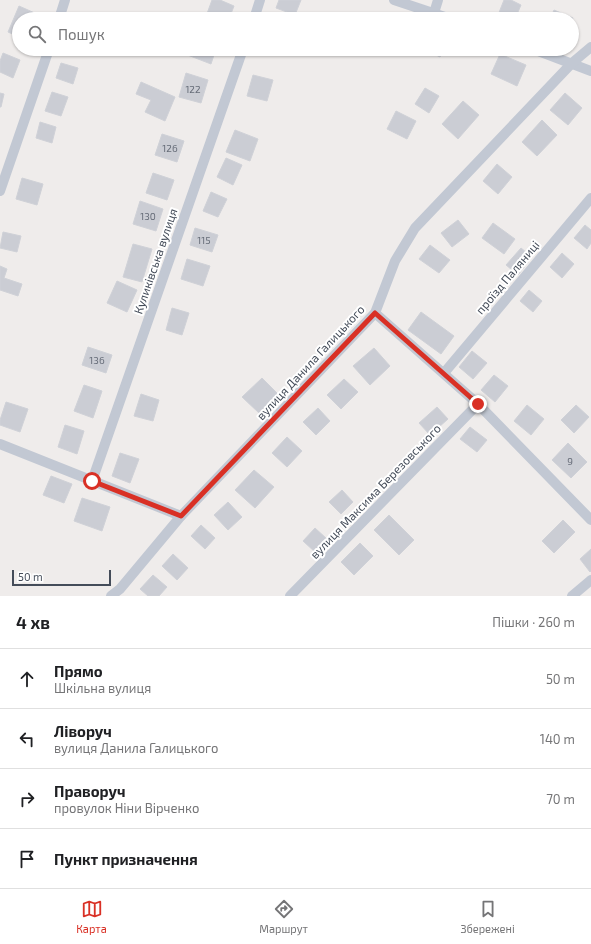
<!DOCTYPE html>
<html lang="uk">
<head>
<meta charset="utf-8">
<style>
	body { margin:0; font-family:"Exo 2",sans-serif; background:#f6f6f6; color:#202124 }
	.scale { position:absolute; left:12px; bottom:10px; width:99px; box-sizing:border-box; padding-left:4px; border:2px solid #444c59; border-top:0; font-size:11px; line-height:14px; white-space:nowrap; color:#444c59; -webkit-text-stroke:3px #fff; paint-order:stroke }
	.stop { position:absolute; width:12px; height:12px; margin:-9px; border:3px solid #d93025; border-radius:50%; background:#fff }
	.stop.end { background:#d93025; border-color:#fff; box-shadow:0 1px 4px #0008 }
	.list { margin:0; padding:0; list-style:none }
	h2 { display:flex; justify-content:space-between; align-items:center; height:52px; margin:0; padding:0 16px; font-size:17px }
	h2 small { font-size:13px; font-weight:400; color:#757577 }
	.list li { display:grid; grid-template-columns:26px 1fr auto; gap:12px; align-items:center; box-sizing:border-box; height:60px; padding:0 16px; border-top:1px solid #e0e0e0 }
	.list b { display:block; font-size:15px; white-space:nowrap }
	.list p { margin:0; font-size:13px; white-space:nowrap; color:#757577 }
	.list em { font-size:13px; font-style:normal; color:#757577 }
	.icon { flex:none; width:22px; height:22px; fill:none; stroke:currentColor; stroke-width:2; stroke-linecap:round; stroke-linejoin:round }
	.map { position:relative; flex:none; width:591px; height:596px; overflow:hidden }
	.search { position:absolute; background:#fff; box-shadow:0 1px 3px #0004; left:12px; right:12px; top:12px; height:44px; display:flex; align-items:center; gap:10px; box-sizing:border-box; padding:0 14px; border-radius:22px; color:#757577; font-size:15px }
	.sheet { height:292px; background:#fff }
	nav { display:flex; justify-content:space-around; align-items:center; box-sizing:border-box; height:56px; border-top:1px solid #e0e0e0; background:#fff; font-size:11px; color:#757577 }
	nav a { display:grid; justify-items:center; gap:2px }
	nav .on { color:#d93025 }
	.map>svg:first-child { display:block }
</style>
</head>
<body>
<div class="map">
<svg width="591" height="596" viewBox="0 0 591 596">
	<rect width="100%" height="100%" fill="#efeceb"/>
	<g fill="#cbcdd4" stroke="#cfd1d7">
		<polygon points="212,0 220,0 234,6 229,19 205,19"/>
		<polygon points="279,0 301,0 295,15 276,8"/>
		<polygon points="504,0 511,0 521,5 515,19 508,19 498,15"/>
		<polygon points="19,6 37,14 35,19 19,19 19,37 8,32"/>
		<polygon points="554,10 573,18 572,20 550,19"/>
		<polygon points="75,14 91,19 73,19"/>
		<polygon points="188,49 216,49 211,64 185,54"/>
		<polygon points="424,49 444,49 440,57"/>
		<polygon points="3,53 20,60 13,78 0,72 0,61"/>
		<polygon points="500,54 526,65 517,86 491,74"/>
		<polygon points="61,63 78,68 73,84 56,78"/>
		<polygon points="186,73 208,80 201,103 179,97"/>
		<polygon points="253,75 273,80 267,101 247,96"/>
		<polygon points="141,82 175,97 165,121 145,112 151,100 136,94"/>
		<polygon points="425,88 439,96 429,113 415,104"/>
		<polygon points="52,92 68,97 61,116 45,111"/>
		<polygon points="0,93 4,94 1,107 0,107"/>
		<polygon points="565,93 582,108 568,125 550,110"/>
		<polygon points="463,101 479,115 458,139 442,124"/>
		<polygon points="396,111 416,121 407,139 387,129"/>
		<polygon points="542,120 557,135 537,156 522,142"/>
		<polygon points="40,122 56,127 52,143 36,138"/>
		<polygon points="235,130 258,139 250,161 226,152"/>
		<polygon points="162,134 184,141 177,162 155,155"/>
		<polygon points="226,158 242,165 233,185 217,177"/>
		<polygon points="497,164 512,177 498,194 483,181"/>
		<polygon points="153,173 174,180 167,200 146,193"/>
		<polygon points="22,178 43,184 37,205 16,199"/>
		<polygon points="211,192 227,199 218,217 203,211"/>
		<polygon points="140,201 163,209 156,231 133,224"/>
		<polygon points="458,220 469,234 452,247 441,233"/>
		<polygon points="493,223 515,239 504,254 482,238"/>
		<polygon points="585,225 591,230 591,243 587,249 574,238"/>
		<polygon points="195,228 218,235 212,252 190,245"/>
		<polygon points="3,232 21,236 17,252 0,248"/>
		<polygon points="133,244 152,249 142,282 123,277"/>
		<polygon points="430,245 450,260 439,273 419,259"/>
		<polygon points="521,248 532,257 518,275 506,265"/>
		<polygon points="562,253 574,264 562,278 550,267"/>
		<polygon points="187,259 210,266 203,286 181,279"/>
		<polygon points="0,266 7,269 4,278 22,284 18,296 0,290"/>
		<polygon points="117,281 137,290 127,312 107,303"/>
		<polygon points="529,290 542,301 533,312 520,301"/>
		<polygon points="172,308 189,313 182,335 166,330"/>
		<polygon points="421,312 454,336 441,354 408,330"/>
		<polygon points="88,347 112,355 106,373 82,365"/>
		<polygon points="374,348 390,366 370,385 353,366"/>
		<polygon points="472,351 487,363 473,379 459,367"/>
		<polygon points="494,375 508,386 495,402 481,390"/>
		<polygon points="262,378 278,394 259,413 242,397"/>
		<polygon points="344,379 358,392 341,409 327,395"/>
		<polygon points="84,385 102,391 93,418 74,411"/>
		<polygon points="141,394 159,400 153,421 134,416"/>
		<polygon points="6,402 28,409 20,432 0,425 0,420"/>
		<polygon points="527,405 544,419 531,435 514,421"/>
		<polygon points="576,405 589,417 574,433 561,420"/>
		<polygon points="437,407 448,419 430,435 419,423"/>
		<polygon points="318,408 330,421 316,435 303,422"/>
		<polygon points="65,425 84,431 77,454 58,447"/>
		<polygon points="470,427 487,440 477,452 460,439"/>
		<polygon points="287,437 302,451 287,467 272,453"/>
		<polygon points="568,443 587,462 571,478 552,460"/>
		<polygon points="120,453 139,459 130,483 112,476"/>
		<polygon points="254,470 274,487 255,508 235,490"/>
		<polygon points="51,476 72,484 64,503 43,495"/>
		<polygon points="342,490 353,502 341,514 329,502"/>
		<polygon points="82,498 110,507 102,531 74,521"/>
		<polygon points="228,502 242,517 228,530 214,515"/>
		<polygon points="389,515 414,540 399,555 374,530"/>
		<polygon points="563,520 575,532 554,553 542,541"/>
		<polygon points="201,525 215,538 205,549 191,536"/>
		<polygon points="315,528 327,539 315,552 303,541"/>
		<polygon points="360,543 373,556 354,575 341,562"/>
		<polygon points="591,549 591,571 590,572 580,559"/>
		<polygon points="173,554 188,568 177,580 162,566"/>
		<polygon points="153,575 167,587 159,596 148,596 140,589"/>
	</g>
	<g fill="none" stroke-linecap="round" stroke-linejoin="round">
		<g stroke="#c2c8d3" stroke-width="10">
			<polyline points="394,0 451,19"/>
			<polyline points="434,13 438,0"/>
			<polyline points="59,19 65,0"/>
			<polyline points="254,19 260,0"/>
			<polyline points="533,49 591,71"/>
			<polyline points="0,191 49,49"/>
			<polyline points="375,313 478,404 591,520"/>
			<polyline points="444,373 591,198"/>
			<polyline points="0,444 181,516"/>
			<polyline points="92,481 243,49"/>
			<polyline points="111,596 120,589 181,516 375,313 395,261 415,228 572,63 591,47"/>
			<polyline points="290,596 478,404"/>
			<polyline points="572,596 591,580"/>
		</g>
	</g>
	<g fill="none" stroke-linecap="round" stroke-linejoin="round">
		<polyline stroke="#d93025" stroke-width="5" points="92,481 181,516 375,313 478,404"/>
	</g>
	<g text-anchor="middle" dominant-baseline="central" stroke-width="4" stroke-linejoin="round" paint-order="stroke">
		<g font-size="10" fill="#666c78">
			<text x="193" y="89">122</text>
			<text x="170" y="148">126</text>
			<text x="148" y="216">130</text>
			<text x="204" y="240">115</text>
			<text x="97" y="360">136</text>
			<text x="570" y="461">9</text>
		</g>
		<g font-size="12" fill="#444c59" stroke="#fff">
			<text transform="translate(155 261) rotate(-71)">Куликівська вулиця</text>
			<text transform="translate(507 277) rotate(-50)">проїзд Паляниці</text>
			<text transform="translate(310 362) rotate(-47)">вулиця Данила Галицького</text>
			<text transform="translate(375 491) rotate(-46)">вулиця Максима Березовського</text>
		</g>
	</g>
</svg>
<div class="scale">50 m</div>
<div class="stop" style="left:92px;top:481px"></div>
<div class="stop end" style="left:478px;top:404px"></div>
<div class="search"><svg class="icon" aria-label="search" viewBox="0 0 24 24"><circle cx="10" cy="10" r="6"/><path d="M15 15l6 6"/></svg>Пошук</div>
</div>
<section class="sheet">
<h2>4 хв<small>Пішки · 260 m</small></h2>
<ul class="list">
<li><svg class="icon" aria-label="ahead" viewBox="0 0 24 24"><path d="M12 20V5M6 11l6-6 6 6"/></svg><div><b>Прямо</b><p>Шкільна вулиця</p></div><em>50 m</em></li>
<li><svg class="icon" aria-label="left" viewBox="0 0 24 24"><path d="M17 20v-9H6M10 6l-5 5 5 5"/></svg><div><b>Ліворуч</b><p>вулиця Данила Галицького</p></div><em>140 m</em></li>
<li><svg class="icon" aria-label="right" viewBox="0 0 24 24"><path d="M7 20v-9h11M14 6l5 5-5 5"/></svg><div><b>Праворуч</b><p>провулок Ніни Вірченко</p></div><em>70 m</em></li>
<li><svg class="icon" aria-label="arrive" viewBox="0 0 24 24"><path d="M6 21V4h12l-3 4 3 4H6"/></svg><div><b>Пункт призначення</b></div></li>
</ul>
</section>
<nav>
<a class="on"><svg class="icon" aria-label="map" viewBox="0 0 24 24"><path d="M3 6l6-2 6 2 6-2v14l-6 2-6-2-6 2zM9 4v14M15 6v14"/></svg>Карта</a>
<a><svg class="icon" aria-label="directions" viewBox="0 0 24 24"><path d="M12 3l9 9-9 9-9-9zM9 14v-3h6M13 9l2 2-2 2"/></svg>Маршрут</a>
<a><svg class="icon" aria-label="saved" viewBox="0 0 24 24"><path d="M7 4h10v16l-5-4-5 4z"/></svg>Збережені</a>
</nav>
</body>
</html>
